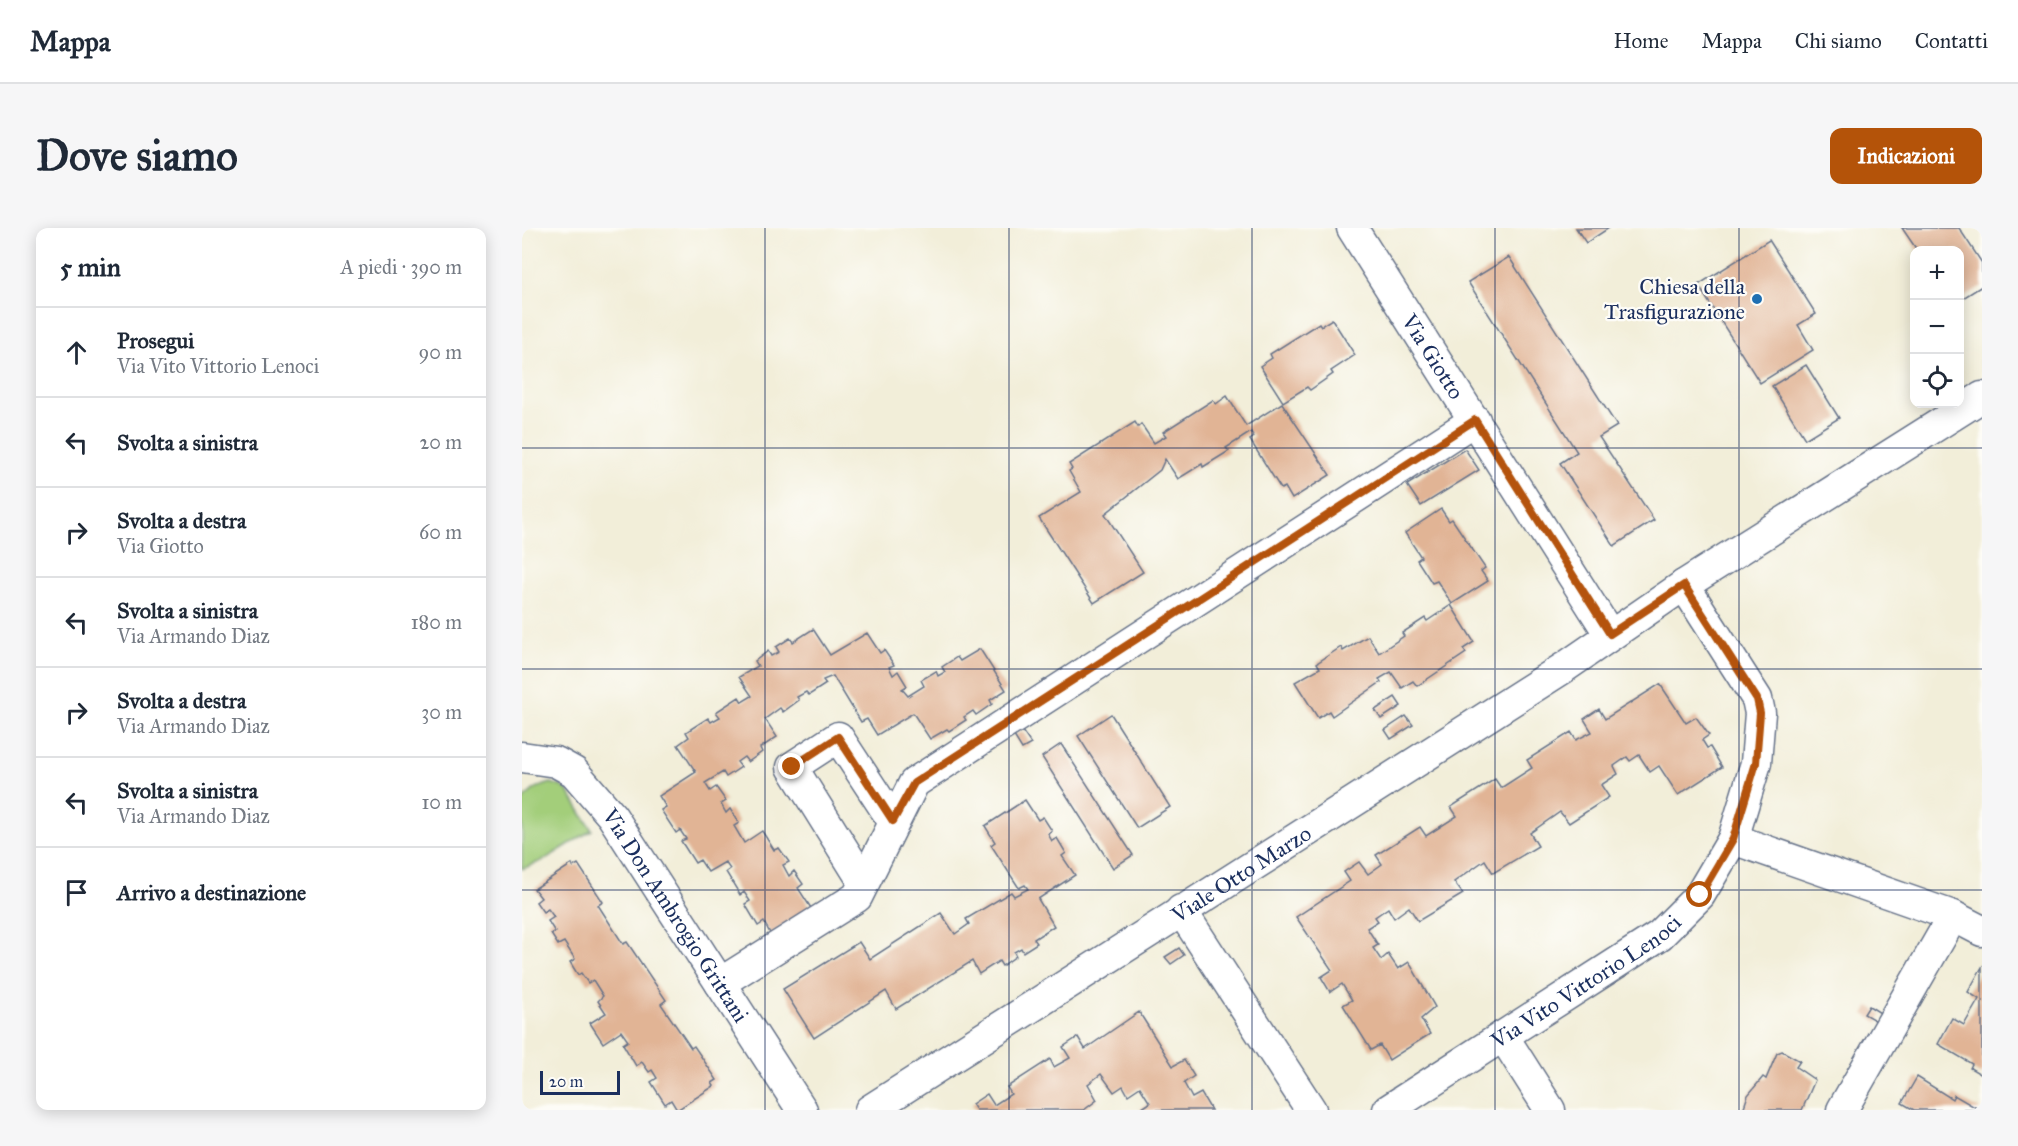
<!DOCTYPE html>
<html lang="it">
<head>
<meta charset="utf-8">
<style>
	body { margin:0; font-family:"IM FELL Great Primer",serif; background:#f6f6f7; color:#1f2937 }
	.controls { position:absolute; right:18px; top:18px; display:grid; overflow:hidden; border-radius:12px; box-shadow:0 3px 15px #0003 }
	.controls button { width:54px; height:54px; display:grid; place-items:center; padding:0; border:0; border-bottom:2px solid #e0e1e3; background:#fff; color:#1f2937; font:30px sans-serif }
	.scale { position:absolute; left:18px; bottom:15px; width:80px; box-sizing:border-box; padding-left:6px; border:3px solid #1b2f5e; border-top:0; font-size:16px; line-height:21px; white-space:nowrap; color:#1b2f5e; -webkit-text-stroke:4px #fdfcf7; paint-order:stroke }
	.stop { position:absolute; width:18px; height:18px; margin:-14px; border:4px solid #b45309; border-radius:50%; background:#fff }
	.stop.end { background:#b45309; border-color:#fff; box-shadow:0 2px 6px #0008 }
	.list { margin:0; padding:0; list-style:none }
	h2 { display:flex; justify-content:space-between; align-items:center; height:78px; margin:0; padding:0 24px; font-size:26px }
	h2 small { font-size:20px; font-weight:400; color:#747a83 }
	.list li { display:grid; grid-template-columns:39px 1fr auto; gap:18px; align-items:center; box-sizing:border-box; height:90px; padding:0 24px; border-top:2px solid #e0e1e3 }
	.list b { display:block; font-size:22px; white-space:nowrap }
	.list p { margin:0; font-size:20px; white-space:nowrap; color:#747a83 }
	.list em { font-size:20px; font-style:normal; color:#747a83 }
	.icon { flex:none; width:33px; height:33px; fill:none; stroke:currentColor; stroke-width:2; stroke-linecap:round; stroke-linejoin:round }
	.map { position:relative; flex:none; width:1460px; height:882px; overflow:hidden; border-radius:12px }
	header { display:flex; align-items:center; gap:36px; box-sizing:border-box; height:84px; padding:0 30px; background:#fff; border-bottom:2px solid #e0e1e3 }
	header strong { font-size:28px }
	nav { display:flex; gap:33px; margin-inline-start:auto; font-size:21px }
	.intro { display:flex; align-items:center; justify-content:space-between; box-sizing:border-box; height:144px; padding:0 36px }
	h1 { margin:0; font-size:42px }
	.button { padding:15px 27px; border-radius:12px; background:#b45309; color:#fff; font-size:21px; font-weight:700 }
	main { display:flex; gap:36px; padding:0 36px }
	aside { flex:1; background:#fff; border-radius:12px; box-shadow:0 3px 15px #0003 }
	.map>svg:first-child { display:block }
</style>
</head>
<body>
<header>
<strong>Mappa</strong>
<nav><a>Home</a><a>Mappa</a><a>Chi siamo</a><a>Contatti</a></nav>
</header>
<div class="intro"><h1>Dove siamo</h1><a class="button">Indicazioni</a></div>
<main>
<aside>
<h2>5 min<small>A piedi · 390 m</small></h2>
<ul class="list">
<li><svg class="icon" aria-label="ahead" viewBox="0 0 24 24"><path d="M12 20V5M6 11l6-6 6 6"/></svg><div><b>Prosegui</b><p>Via Vito Vittorio Lenoci</p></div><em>90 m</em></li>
<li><svg class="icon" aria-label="left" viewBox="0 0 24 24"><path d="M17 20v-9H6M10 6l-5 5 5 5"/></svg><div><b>Svolta a sinistra</b></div><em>20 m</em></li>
<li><svg class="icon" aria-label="right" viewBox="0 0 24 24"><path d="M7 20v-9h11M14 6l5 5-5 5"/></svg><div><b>Svolta a destra</b><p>Via Giotto</p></div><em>60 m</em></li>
<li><svg class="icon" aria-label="left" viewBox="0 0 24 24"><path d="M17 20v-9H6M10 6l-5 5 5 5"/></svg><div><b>Svolta a sinistra</b><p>Via Armando Diaz</p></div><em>180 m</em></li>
<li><svg class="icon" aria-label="right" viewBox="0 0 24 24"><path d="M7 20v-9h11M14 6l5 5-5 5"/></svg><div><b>Svolta a destra</b><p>Via Armando Diaz</p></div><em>30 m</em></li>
<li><svg class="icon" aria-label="left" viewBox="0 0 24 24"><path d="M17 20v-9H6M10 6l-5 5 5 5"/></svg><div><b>Svolta a sinistra</b><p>Via Armando Diaz</p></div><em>10 m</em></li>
<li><svg class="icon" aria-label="arrive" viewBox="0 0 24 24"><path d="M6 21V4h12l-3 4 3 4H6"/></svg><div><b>Arrivo a destinazione</b></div></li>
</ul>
</aside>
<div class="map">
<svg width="1460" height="882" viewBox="0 0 1460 882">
	<rect width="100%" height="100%" fill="#fdfcf7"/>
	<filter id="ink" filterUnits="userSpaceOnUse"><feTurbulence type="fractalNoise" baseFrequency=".0167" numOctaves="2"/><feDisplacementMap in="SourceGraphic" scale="12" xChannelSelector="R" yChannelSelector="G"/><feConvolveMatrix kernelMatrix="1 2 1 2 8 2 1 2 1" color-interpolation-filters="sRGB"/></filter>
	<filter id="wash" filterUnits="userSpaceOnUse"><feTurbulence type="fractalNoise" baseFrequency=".008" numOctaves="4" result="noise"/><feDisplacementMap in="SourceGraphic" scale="24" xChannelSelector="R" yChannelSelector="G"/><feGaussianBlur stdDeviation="1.35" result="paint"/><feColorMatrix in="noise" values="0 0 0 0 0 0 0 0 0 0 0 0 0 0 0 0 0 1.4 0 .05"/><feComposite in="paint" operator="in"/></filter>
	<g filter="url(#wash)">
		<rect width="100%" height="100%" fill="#f2eed9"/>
		<polygon fill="#a3ce7a" stroke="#5f7e6c" stroke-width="1.5" points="29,555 41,559 46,563 70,602 22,632 0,641 0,572 14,560"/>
		<g id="blocks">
			<g fill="#e1b495">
				<polygon points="1054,0 1087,0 1064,15"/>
				<polygon points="1380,0 1437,0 1460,35 1460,58 1438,72 1438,22 1395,22"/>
				<polygon points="1247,12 1294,86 1276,97 1291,122 1238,155 1176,57"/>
				<polygon points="987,29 1095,198 1077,209 1132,292 1092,318 1038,235 1055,224 946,54"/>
				<polygon points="810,91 833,127 809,143 811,146 788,162 785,159 761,174 738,138 750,130 748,126 797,95 799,98"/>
				<polygon points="1284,137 1317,190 1283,211 1250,158"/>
				<polygon points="705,168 724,198 760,175 808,247 770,271 763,259 759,261 728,212 732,209 729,204 704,220 707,223 681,239 680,236 656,251 643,231 638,242 583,286 621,344 572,375 517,290 559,264 547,243 550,241 547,236 613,194 616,199 619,196 632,215 644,208 641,204 691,172 694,176"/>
				<polygon points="943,221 957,242 899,278 885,257"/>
				<polygon points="919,281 927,293 930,291 963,340 959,343 966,353 930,376 915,353 910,355 895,332 899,329 883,305"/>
				<polygon points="929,377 952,414 941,421 944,425 895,458 891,453 880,460 869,444 857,451 859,454 810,488 807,483 796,490 773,454 798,440 795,435 819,419 821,423 846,408 857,425 882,408 880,405 903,390 905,393"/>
				<polygon points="291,401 308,427 345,405 358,425 362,422 372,437 367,439 371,447 376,443 385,458 380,461 386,468 402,458 399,452 414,443 416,448 423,444 420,439 435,429 438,433 458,421 484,462 468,472 470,476 454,487 451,483 442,489 444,492 427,503 425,501 408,511 391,485 355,507 345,491 339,494 311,448 301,452 304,456 287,467 284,464 275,469 277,472 261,484 258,480 243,491 255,509 238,520 240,524 226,534 222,529 215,534 219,539 204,549 201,544 183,555 188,563 194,559 204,573 199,576 204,585 208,581 217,595 212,598 222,615 240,603 252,622 257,620 267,634 261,637 267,648 272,643 281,656 276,660 289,680 249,707 242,694 236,698 223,676 228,673 222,664 218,667 204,644 208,641 203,634 186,644 178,632 173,635 159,613 164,611 158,602 154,605 139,582 144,579 137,568 174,544 156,517 167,509 164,504 186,490 189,494 198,489 194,484 217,469 220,474 230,468 217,449 236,438 233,433 246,423 249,428 257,424 254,419 268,410 271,414"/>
				<polygon points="1138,456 1164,495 1174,489 1187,507 1180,512 1185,520 1188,519 1200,539 1156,567 1137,538 1128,544 1117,527 1108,533 1105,529 1092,538 1096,546 1079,557 1087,569 1047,595 1038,584 1008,605 1016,618 971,645 963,632 932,654 941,666 896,693 887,679 872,690 866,680 853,689 856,693 845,700 856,717 851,720 859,732 866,726 876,741 887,734 913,779 899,791 908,806 867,832 858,817 849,822 821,777 830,772 820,756 808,764 799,749 810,742 774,689 828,653 822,644 837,634 846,646 860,636 854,627 898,599 904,608 935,588 929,579 973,551 979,560 1010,540 1005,532 1049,504 1054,512 1070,504 1062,491 1077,481 1083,491"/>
				<polygon points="873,469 879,478 859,491 853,482"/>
				<polygon points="589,486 648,579 615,600 556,508"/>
				<polygon points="884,488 891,497 869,511 863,502"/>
				<polygon points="500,503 509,516 500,521 492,508"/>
				<polygon points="539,516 611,627 591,640 520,529"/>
				<polygon points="503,572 516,592 521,589 530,603 526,606 530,613 535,610 544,625 540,628 553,647 516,671 532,698 512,711 515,715 501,724 499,720 492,724 494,728 480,738 477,733 457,746 450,733 374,781 364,763 292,810 261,761 337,714 348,731 419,685 433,706 447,696 444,691 489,664 492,668 506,661 503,657 497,660 469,617 473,614 463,598"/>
				<polygon points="50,636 51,639 56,636 81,674 76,677 101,716 105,714 144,772 139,776 169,820 172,818 195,852 190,855 192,858 155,882 149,872 143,876 129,854 135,850 130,842 127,844 120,834 114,838 101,816 106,813 99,803 81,815 68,795 84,785 76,773 81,768 71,752 66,755 59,745 56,747 48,734 53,731 42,714 36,717 29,706 33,704 26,693 32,689 26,681 21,684 14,674 19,670 12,661"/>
				<polygon points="657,720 662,727 649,736 643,729"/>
				<polygon points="1460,739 1460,847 1448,840 1450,836 1416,816 1430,790 1442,797 1457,771 1446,764"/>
				<polygon points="1347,778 1360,786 1356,794 1342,786"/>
				<polygon points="617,784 651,838 662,832 672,848 662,855 670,870 679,865 689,882 617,882 628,875 618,859 606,867 601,858 592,864 579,846 566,856 575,872 562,882 454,882 450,876 465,866 472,877 489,866 485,859 528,831 532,839 548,830 541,819 556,809 563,821"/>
				<polygon points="1260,823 1278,833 1274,839 1293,852 1280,882 1221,882 1226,867 1241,849 1244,851 1255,825"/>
				<polygon points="1395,849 1430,871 1432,867 1458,882 1392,882 1380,875"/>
			</g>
		</g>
	</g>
	<g filter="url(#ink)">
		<use href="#blocks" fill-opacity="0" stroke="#667289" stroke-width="1.5"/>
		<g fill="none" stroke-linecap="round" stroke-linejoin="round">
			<g stroke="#667289" stroke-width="33">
				<g id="minor">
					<path id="s1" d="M830,0L1088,407"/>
					<path id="s2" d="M0,529L34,534L52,544L90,588L280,882"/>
					<polyline points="1211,611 1431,688 1460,703"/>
					<polyline points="341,653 270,539 316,509 371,593"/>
					<polyline points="659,682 789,882"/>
					<polyline points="198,755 335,669 392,555 953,192"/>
					<polyline points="981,808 1028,882"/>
					<path id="s3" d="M348,882L1043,439L1162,357L1460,169"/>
					<path id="s4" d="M866,882L1138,707L1178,667L1211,611L1234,535L1238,485L1235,471L1162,357"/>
					<polyline points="1320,882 1431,688"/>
				</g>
			</g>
			<use href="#minor" stroke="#fff" stroke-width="30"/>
		</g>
	</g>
	<g fill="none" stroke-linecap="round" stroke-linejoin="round" filter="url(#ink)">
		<polyline stroke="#b45309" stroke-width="8" points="270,539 316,509 371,593 392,555 953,192 1088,406 1162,357 1235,471 1238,485 1234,535 1211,611 1178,667"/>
	</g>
	<path fill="none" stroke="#1b2f5e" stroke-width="1.5" stroke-opacity="0.55" d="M243,0V882M487,0V882M730,0V882M973,0V882M1217,0V882M0,220H1460M0,441H1460M0,662H1460"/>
	<circle fill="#1f6fb2" stroke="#fdfcf7" stroke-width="2" cx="1235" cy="71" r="6"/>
	<g text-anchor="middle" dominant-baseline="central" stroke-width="4.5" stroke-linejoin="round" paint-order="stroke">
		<g font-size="22" fill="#1b2f5e" stroke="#fdfcf7" text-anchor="end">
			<text x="1223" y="58">Chiesa della<tspan x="1223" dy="25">Trasfigurazione</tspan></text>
		</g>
		<g font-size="22" fill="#1b2f5e" stroke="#fdfcf7">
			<text stroke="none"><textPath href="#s1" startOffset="152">Via Giotto</textPath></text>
			<text stroke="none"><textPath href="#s3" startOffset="440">Viale Otto Marzo</textPath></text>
			<text stroke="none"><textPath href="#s2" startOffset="231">Via Don Ambrogio Grittani</textPath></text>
			<text stroke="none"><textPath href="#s4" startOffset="236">Via Vito Vittorio Lenoci</textPath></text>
		</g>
	</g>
</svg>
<div class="controls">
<button>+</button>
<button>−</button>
<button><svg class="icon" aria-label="locate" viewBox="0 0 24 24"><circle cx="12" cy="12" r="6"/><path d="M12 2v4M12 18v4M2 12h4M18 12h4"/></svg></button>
</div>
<div class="scale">20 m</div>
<div class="stop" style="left:1178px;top:667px"></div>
<div class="stop end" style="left:270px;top:539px"></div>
</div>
</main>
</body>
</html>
